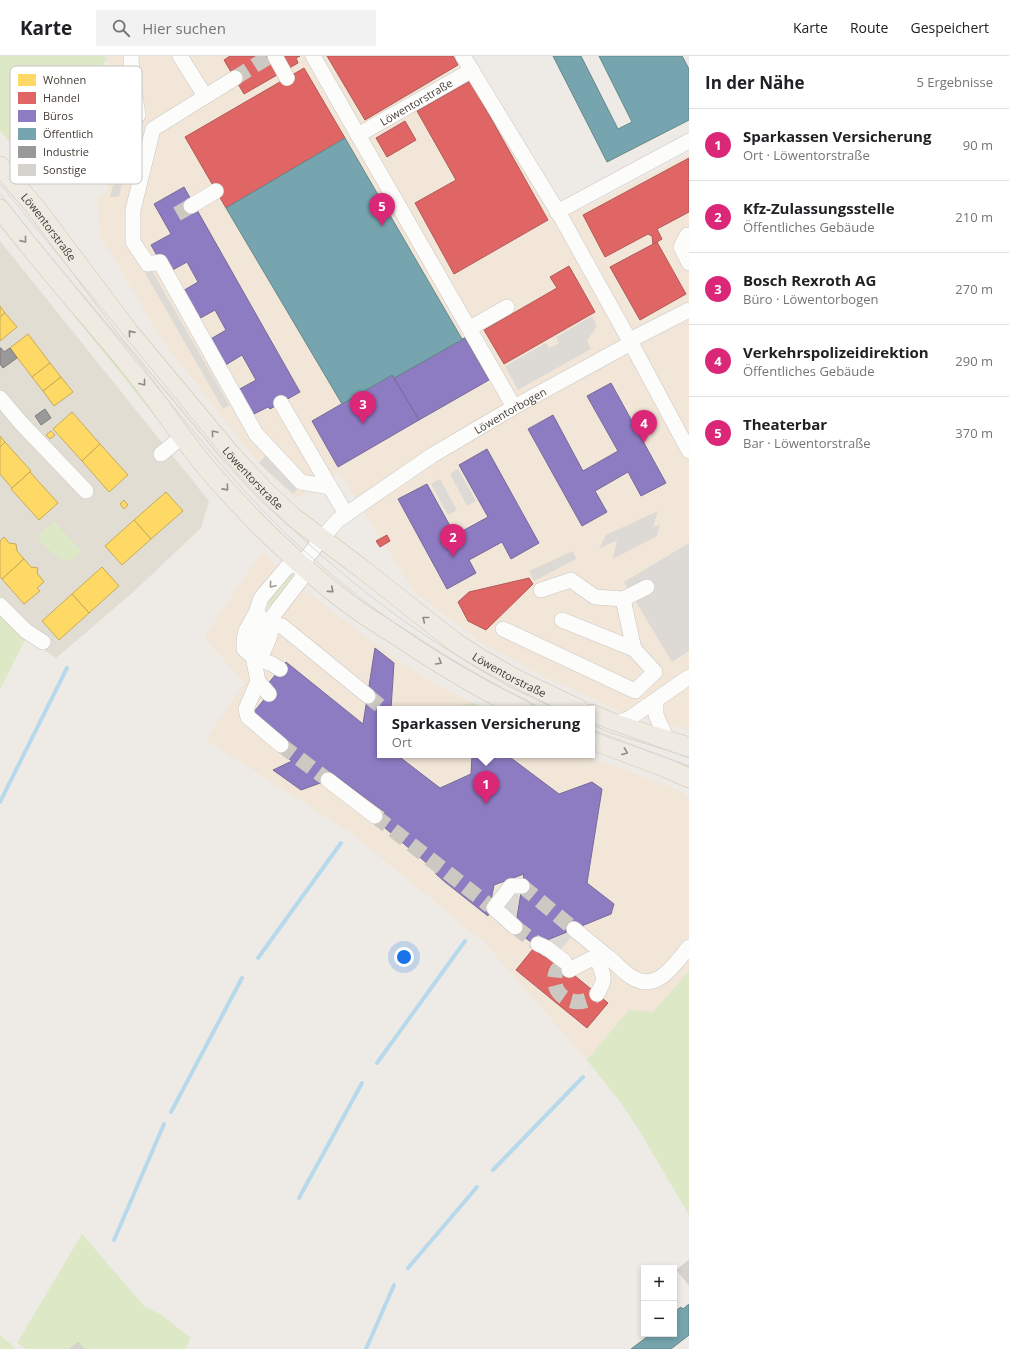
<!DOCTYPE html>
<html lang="de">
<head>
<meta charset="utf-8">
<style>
	body { margin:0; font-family:"Open Sans",sans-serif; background:#f2f2f2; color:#202124 }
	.controls { position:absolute; right:12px; bottom:12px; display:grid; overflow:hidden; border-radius:0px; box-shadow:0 2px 6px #0003 }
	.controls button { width:36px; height:36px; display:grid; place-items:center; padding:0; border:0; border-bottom:1px solid #e0e0e0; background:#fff; color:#202124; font:20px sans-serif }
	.you { position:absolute; left:404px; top:901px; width:14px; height:14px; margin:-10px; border:3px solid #fff; border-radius:50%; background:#1a73e8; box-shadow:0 0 0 6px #1a73e833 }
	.badge { display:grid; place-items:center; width:26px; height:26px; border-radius:50%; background:#db2777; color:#fff; font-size:13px; font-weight:700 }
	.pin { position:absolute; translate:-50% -33px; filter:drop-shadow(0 1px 2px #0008) }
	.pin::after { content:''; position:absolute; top:21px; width:14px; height:12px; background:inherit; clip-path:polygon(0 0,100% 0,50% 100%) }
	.popup { position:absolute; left:377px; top:650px; width:218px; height:52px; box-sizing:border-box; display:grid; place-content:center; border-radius:0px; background:#fff; filter:drop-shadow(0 1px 3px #0005); font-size:13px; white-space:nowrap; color:#757577 }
	.popup b { font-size:15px; color:#202124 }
	.popup::after { content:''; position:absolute; left:50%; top:100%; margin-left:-8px; border:8px solid transparent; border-top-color:#fff }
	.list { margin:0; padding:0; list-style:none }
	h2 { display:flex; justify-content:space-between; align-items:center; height:52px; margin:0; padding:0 16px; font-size:17px }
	h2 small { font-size:13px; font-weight:400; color:#757577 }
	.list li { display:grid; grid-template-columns:26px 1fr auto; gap:12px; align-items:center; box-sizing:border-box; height:72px; padding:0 16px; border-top:1px solid #e0e0e0 }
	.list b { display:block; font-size:15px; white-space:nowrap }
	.list p { margin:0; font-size:13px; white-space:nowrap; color:#757577 }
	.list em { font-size:13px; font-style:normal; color:#757577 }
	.icon { flex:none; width:22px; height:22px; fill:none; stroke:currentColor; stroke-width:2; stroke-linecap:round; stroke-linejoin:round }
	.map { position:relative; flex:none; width:689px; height:1293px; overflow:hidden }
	header { display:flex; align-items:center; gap:24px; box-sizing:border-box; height:56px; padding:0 20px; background:#fff; border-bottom:1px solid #e0e0e0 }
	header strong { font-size:19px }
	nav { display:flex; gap:22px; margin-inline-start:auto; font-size:14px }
	.search { width:280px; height:36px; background:#f2f2f2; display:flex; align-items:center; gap:10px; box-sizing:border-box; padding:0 14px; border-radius:0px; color:#757577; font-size:15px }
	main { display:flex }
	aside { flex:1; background:#fff }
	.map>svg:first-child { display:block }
</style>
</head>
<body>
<header>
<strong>Karte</strong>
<div class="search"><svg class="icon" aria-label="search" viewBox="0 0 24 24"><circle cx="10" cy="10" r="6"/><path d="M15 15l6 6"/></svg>Hier suchen</div>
<nav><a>Karte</a><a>Route</a><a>Gespeichert</a></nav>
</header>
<main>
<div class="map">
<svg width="689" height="1293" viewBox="0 0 689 1293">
	<rect width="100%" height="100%" fill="#eeebe6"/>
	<polygon fill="#e2ddd3" points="0,185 209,445 201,472 131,538 56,602 26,582 0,557"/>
	<g fill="#f1e6d8">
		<polygon points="105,0 469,0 564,156 581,154 689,98 689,675 672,669 624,657 548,623 485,589 414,536 339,416 296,443 259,408 162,284 100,179 97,142 107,136 124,57"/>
		<polygon points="262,496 297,528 374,587 421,620 485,653 380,653 380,699 584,699 681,735 689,743 689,915 653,957 629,954 587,1004 485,887 351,777 206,684 244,627 204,581"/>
	</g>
	<g fill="#dce8c6">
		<polygon points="0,0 105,0 107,3 86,34 27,106 0,75"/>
		<polygon points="63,246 67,246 101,283 166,374"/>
		<path d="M54,465L81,495L71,505C58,505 48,492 39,484L40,478Z"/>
		<polygon points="290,515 298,522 271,552 269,549 268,545"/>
		<polygon points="0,557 26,582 0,633"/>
		<polygon points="473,647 485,653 447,653"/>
		<polygon points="689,915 689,1159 639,1074 621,1047 587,1004 629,954 653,956"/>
		<polygon points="82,1178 145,1251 160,1258 191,1282 185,1293 26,1293 17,1287"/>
		<polygon points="0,1279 16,1293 0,1293"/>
	</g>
	<g fill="#dddad6">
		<polygon points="131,59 138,59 119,141 110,141"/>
		<polygon points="151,213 229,349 223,353 145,217"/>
		<polygon points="592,260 597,270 587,285 591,293 518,334 505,310 546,287 549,292 554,290 559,287 556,281"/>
		<polygon points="266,399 301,429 293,438 259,407"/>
		<polygon points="458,413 476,445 467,450 450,418"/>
		<polygon points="440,423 457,454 448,459 431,428"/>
		<polygon points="658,455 653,471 660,468 657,480 613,503 617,484 599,493 606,479"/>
		<polygon points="689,487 689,595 672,606 624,526"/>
		<polygon points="573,495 576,503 534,525 529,515"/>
		<polygon points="514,835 571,881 559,896 502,850"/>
	</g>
	<g fill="#ffd966" stroke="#c6aa57">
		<polygon points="0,250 5,257 0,261"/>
		<polygon points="5,257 17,271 0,285 0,261"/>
		<polygon points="28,278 50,307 32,321 10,292"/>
		<polygon points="50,307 61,321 43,335 32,321"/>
		<polygon points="61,321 73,336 54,350 43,335"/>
		<polygon points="72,356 100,388 82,405 53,373"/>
		<polygon points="51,375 55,379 50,383 46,379"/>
		<polygon points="0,380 5,386 0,391"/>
		<polygon points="5,386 31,415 12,432 0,418 0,391"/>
		<polygon points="100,388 128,419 109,436 82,405"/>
		<polygon points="30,416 58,447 39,464 11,433"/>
		<polygon points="166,436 183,455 151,483 134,464"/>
		<polygon points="124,444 128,449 124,453 120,448"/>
		<polygon points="134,464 151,483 122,509 105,490"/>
		<polygon points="4,481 9,487 16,488 17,495 24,503 2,523 0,521 0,485"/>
		<polygon points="24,503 31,511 38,512 37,517 44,526 37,532 40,535 24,548 2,523"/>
		<polygon points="102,511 119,530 89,557 72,538"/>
		<polygon points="72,538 89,557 59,584 42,565"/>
	</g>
	<g fill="#e06666" stroke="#b15957">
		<polygon points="230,0 300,0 296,2 298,7 244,38 224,4"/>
		<polygon points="327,0 453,0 458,9 365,64"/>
		<polygon points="304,12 345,82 226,152 185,81"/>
		<polygon points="470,25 548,164 454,218 415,147 456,124 417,55"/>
		<polygon points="405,65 416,84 387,101 376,82"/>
		<polygon points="689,102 689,156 657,173 662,183 657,186 653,188 652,180 648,178 605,201 583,159"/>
		<polygon points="657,186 686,238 640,264 610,211"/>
		<polygon points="569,210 595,256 504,308 484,274 557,232 550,221"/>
		<polygon points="387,479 390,485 380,491 376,485"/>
		<polygon points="529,522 533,528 486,574 468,565 458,546 469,536"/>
		<polygon points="533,893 544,901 552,901 608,947 587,972 516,914"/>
	</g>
	<g fill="#8e7cc3" stroke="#776998">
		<polygon points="184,131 300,336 270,353 268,351 252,359 238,334 256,324 242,299 224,310 209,284 226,274 215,254 197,264 181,236 198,226 187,206 167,217 151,189 171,178 154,148"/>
		<polygon points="465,282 489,324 419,364 394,322"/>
		<polygon points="392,319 419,364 338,411 312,365"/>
		<polygon points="611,327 666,427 641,440 628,416 595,435 607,456 582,470 528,373 553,359 583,415 618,395 587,340"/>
		<polygon points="487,393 539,487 511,503 502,486 469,504 476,517 447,533 398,443 427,428 455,479 488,461 459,409"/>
		<polygon points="375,592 394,607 391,653 380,653 380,699 397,699 440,732 471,718 472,699 507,699 559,738 592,726 602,733 587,827 614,848 611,858 535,889 515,874 524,818 494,829 488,860 445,826 436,818 435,814 372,761 386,757 337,721 301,734 273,714 292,705 276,693 288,686 253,657 272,634 267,629 286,606 363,668"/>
	</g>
	<g fill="#76a5af" stroke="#66868a">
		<polygon points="553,0 581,0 618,73 632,66 599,0 682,0 689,13 689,64 607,106"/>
		<polygon points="345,82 462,283 465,282 394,322 392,319 342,348 226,152"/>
		<polygon points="689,1248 689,1279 671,1293 631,1293 651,1278 674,1278 674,1256 681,1251 683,1253"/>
	</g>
	<g fill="#999" stroke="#7f7d7a">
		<polygon points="0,292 1,292 4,296 10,292 17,302 3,312 0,308"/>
		<polygon points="45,353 51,362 41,369 35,360"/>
	</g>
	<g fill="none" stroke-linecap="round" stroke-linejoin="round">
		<g stroke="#b7d9eb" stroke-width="4">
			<polyline points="0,746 67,612"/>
			<polyline points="258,902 341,787"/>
			<polyline points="377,1007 465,885"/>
			<polyline points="171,1056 242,922"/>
			<polyline points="493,1114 583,1021"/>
			<polyline points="299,1142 362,1027"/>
			<polyline points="114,1184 164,1068"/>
			<polyline points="408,1212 477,1131"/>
			<polyline points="366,1293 394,1229"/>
		</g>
	</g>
	<g fill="#d6d2cd" stroke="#d6d2cc">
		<polygon points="689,1204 689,1229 677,1214"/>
		<polygon points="78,1286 84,1293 70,1293"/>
	</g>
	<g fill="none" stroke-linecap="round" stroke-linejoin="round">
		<g stroke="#ccc8c2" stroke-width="15" stroke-dasharray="15 8" stroke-linecap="butt">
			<polyline points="235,22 270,0"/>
			<polyline points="177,158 191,150"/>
			<polyline points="368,640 384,653"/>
			<polyline points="281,689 328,724"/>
			<polyline points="375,760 490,850"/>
			<polyline points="522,830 574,873"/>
			<polyline points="515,871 538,888"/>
			<path d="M561,908C560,911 557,914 556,916C548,940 577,956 597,938"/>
		</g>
		<g stroke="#cac7c2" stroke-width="16">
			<g id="minor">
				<polyline points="131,0 132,23 138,59"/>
				<polyline points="180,0 205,40"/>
				<polyline points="275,0 287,22"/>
				<polyline points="313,0 358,79"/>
				<polyline points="463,0 561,161 631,287 689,395"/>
				<polyline points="472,14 358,79 514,351"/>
				<polyline points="95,20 117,44 136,44"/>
				<polyline points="235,22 153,73 133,154 133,186 148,208 160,206 256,378 301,426 330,431 346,458"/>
				<polyline points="191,150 216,135"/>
				<polyline points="557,156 689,85"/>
				<polyline points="687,179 681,191 689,207"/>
				<polyline points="470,272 507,251"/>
				<polyline points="0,342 21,367 86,435"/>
				<polyline points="281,347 330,431"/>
				<polyline points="161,398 182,381"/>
				<path id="s1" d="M302,508L322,482L338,464L431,400L514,351L631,287L636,281L689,254"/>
				<polyline points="541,534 571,524 595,541 623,543 647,531"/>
				<polyline points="623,543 634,593"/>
				<polyline points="0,549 26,575 43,586"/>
				<polyline points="257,558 269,568 282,570 368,640"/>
				<polyline points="264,564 257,577 255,588 253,601 258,625 246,653 248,661 281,689"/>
				<polyline points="503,573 635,635 655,616 634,593 562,564"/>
				<polyline points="253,601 263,596 269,582 271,575 269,568 275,557 302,522 302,508"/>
				<polyline points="280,613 272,608 253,601 244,593 244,584 246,575 256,557 261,542 288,510 302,508"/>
				<polyline points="258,625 269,638"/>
				<polyline points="656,644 656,659 667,684"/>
				<polyline points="615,668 630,662 689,621"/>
				<polyline points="328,724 375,760"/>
				<polyline points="515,871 494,852 511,830 522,830"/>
				<polyline points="574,873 608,901"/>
				<polyline points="538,888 547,892 564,905"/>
				<path d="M569,914L591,903L608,901C617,908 625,918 635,923C659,935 676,906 689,891"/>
				<path d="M597,938C605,925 605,922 599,908"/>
			</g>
		</g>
		<g stroke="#cfc6b4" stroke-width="20">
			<g id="major">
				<path id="s2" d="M0,110L36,152L129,276L229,396L266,436L293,461L361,512L456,587L481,603L516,623L579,653"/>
				<path d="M0,153C41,207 86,257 129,309C155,341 178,377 204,409C245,457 291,503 341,542C365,561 392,576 417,593C451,615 486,636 523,653"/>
				<polyline points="592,658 615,668 689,691"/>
				<polyline points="592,684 659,709 689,722"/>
			</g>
		</g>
		<use href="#minor" stroke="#fcfcfb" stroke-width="15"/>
		<use href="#major" stroke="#efeae2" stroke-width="19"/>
		<g stroke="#d8d7d7" stroke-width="1">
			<path d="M0,128L231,410C288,473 352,530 423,578C465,606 511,630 557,653"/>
			<path d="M0,138C49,199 99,260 149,321C200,383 248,445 309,499C378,561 458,613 543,653"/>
			<polyline points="592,667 689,702"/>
			<polyline points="592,675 689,710"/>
		</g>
	</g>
	<defs><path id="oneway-chevron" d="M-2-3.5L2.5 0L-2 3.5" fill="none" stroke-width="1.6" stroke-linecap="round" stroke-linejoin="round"/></defs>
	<g stroke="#908a82">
		<use href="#oneway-chevron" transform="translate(24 184) rotate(51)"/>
		<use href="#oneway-chevron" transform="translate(131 277) rotate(-129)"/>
		<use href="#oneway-chevron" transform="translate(143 327) rotate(52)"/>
		<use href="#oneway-chevron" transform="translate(214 377) rotate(-130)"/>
		<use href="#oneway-chevron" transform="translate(226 432) rotate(48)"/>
		<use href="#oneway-chevron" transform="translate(331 534) rotate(40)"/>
		<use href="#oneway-chevron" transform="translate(425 563) rotate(-142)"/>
		<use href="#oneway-chevron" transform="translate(439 606) rotate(31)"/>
		<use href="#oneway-chevron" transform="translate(625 696) rotate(21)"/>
	</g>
	<use stroke="#9f9c97" href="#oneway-chevron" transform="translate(272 529) rotate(130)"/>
	<g text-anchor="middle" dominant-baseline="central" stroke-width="4" stroke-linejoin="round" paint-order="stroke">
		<g font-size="11" fill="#423c33" stroke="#fff">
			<text transform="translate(416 46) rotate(-30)">Löwentorstraße</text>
			<text stroke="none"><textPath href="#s2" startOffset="78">Löwentorstraße</textPath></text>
			<text stroke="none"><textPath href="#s1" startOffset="261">Löwentorbogen</textPath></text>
			<text stroke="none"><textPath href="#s2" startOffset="402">Löwentorstraße</textPath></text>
			<text stroke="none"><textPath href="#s2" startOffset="726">Löwentorstraße</textPath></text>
		</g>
	</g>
	<rect x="10" y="10" width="132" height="118" rx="6" fill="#fff" stroke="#c6c4c2" stroke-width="1"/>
	<rect x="18" y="18" width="18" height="12" fill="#ffd966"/>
	<rect x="18" y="36" width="18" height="12" fill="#e06666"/>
	<rect x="18" y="54" width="18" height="12" fill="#8e7cc3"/>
	<rect x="18" y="72" width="18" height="12" fill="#76a5af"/>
	<rect x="18" y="90" width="18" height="12" fill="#999"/>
	<rect x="18" y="108" width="18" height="12" fill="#d6d2cd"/>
	<g font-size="11" fill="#423c33">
		<text x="43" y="28">Wohnen</text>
		<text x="43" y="46">Handel</text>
		<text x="43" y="64">Büros</text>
		<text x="43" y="82">Öffentlich</text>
		<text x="43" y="100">Industrie</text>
		<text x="43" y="118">Sonstige</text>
	</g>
</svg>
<div class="controls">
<button>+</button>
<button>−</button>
</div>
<div class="you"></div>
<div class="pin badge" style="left:486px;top:748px">1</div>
<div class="popup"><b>Sparkassen Versicherung</b>Ort</div>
<div class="pin badge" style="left:453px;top:501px">2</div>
<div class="pin badge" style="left:363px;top:368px">3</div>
<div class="pin badge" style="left:644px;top:387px">4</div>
<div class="pin badge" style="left:382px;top:170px">5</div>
</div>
<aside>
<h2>In der Nähe<small>5 Ergebnisse</small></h2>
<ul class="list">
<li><span class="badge">1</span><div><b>Sparkassen Versicherung</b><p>Ort · Löwentorstraße</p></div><em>90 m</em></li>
<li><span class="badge">2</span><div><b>Kfz-Zulassungsstelle</b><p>Öffentliches Gebäude</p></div><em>210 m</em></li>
<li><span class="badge">3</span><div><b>Bosch Rexroth AG</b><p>Büro · Löwentorbogen</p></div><em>270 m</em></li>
<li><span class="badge">4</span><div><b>Verkehrspolizeidirektion</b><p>Öffentliches Gebäude</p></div><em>290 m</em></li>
<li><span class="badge">5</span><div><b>Theaterbar</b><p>Bar · Löwentorstraße</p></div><em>370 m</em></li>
</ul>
</aside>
</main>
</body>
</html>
